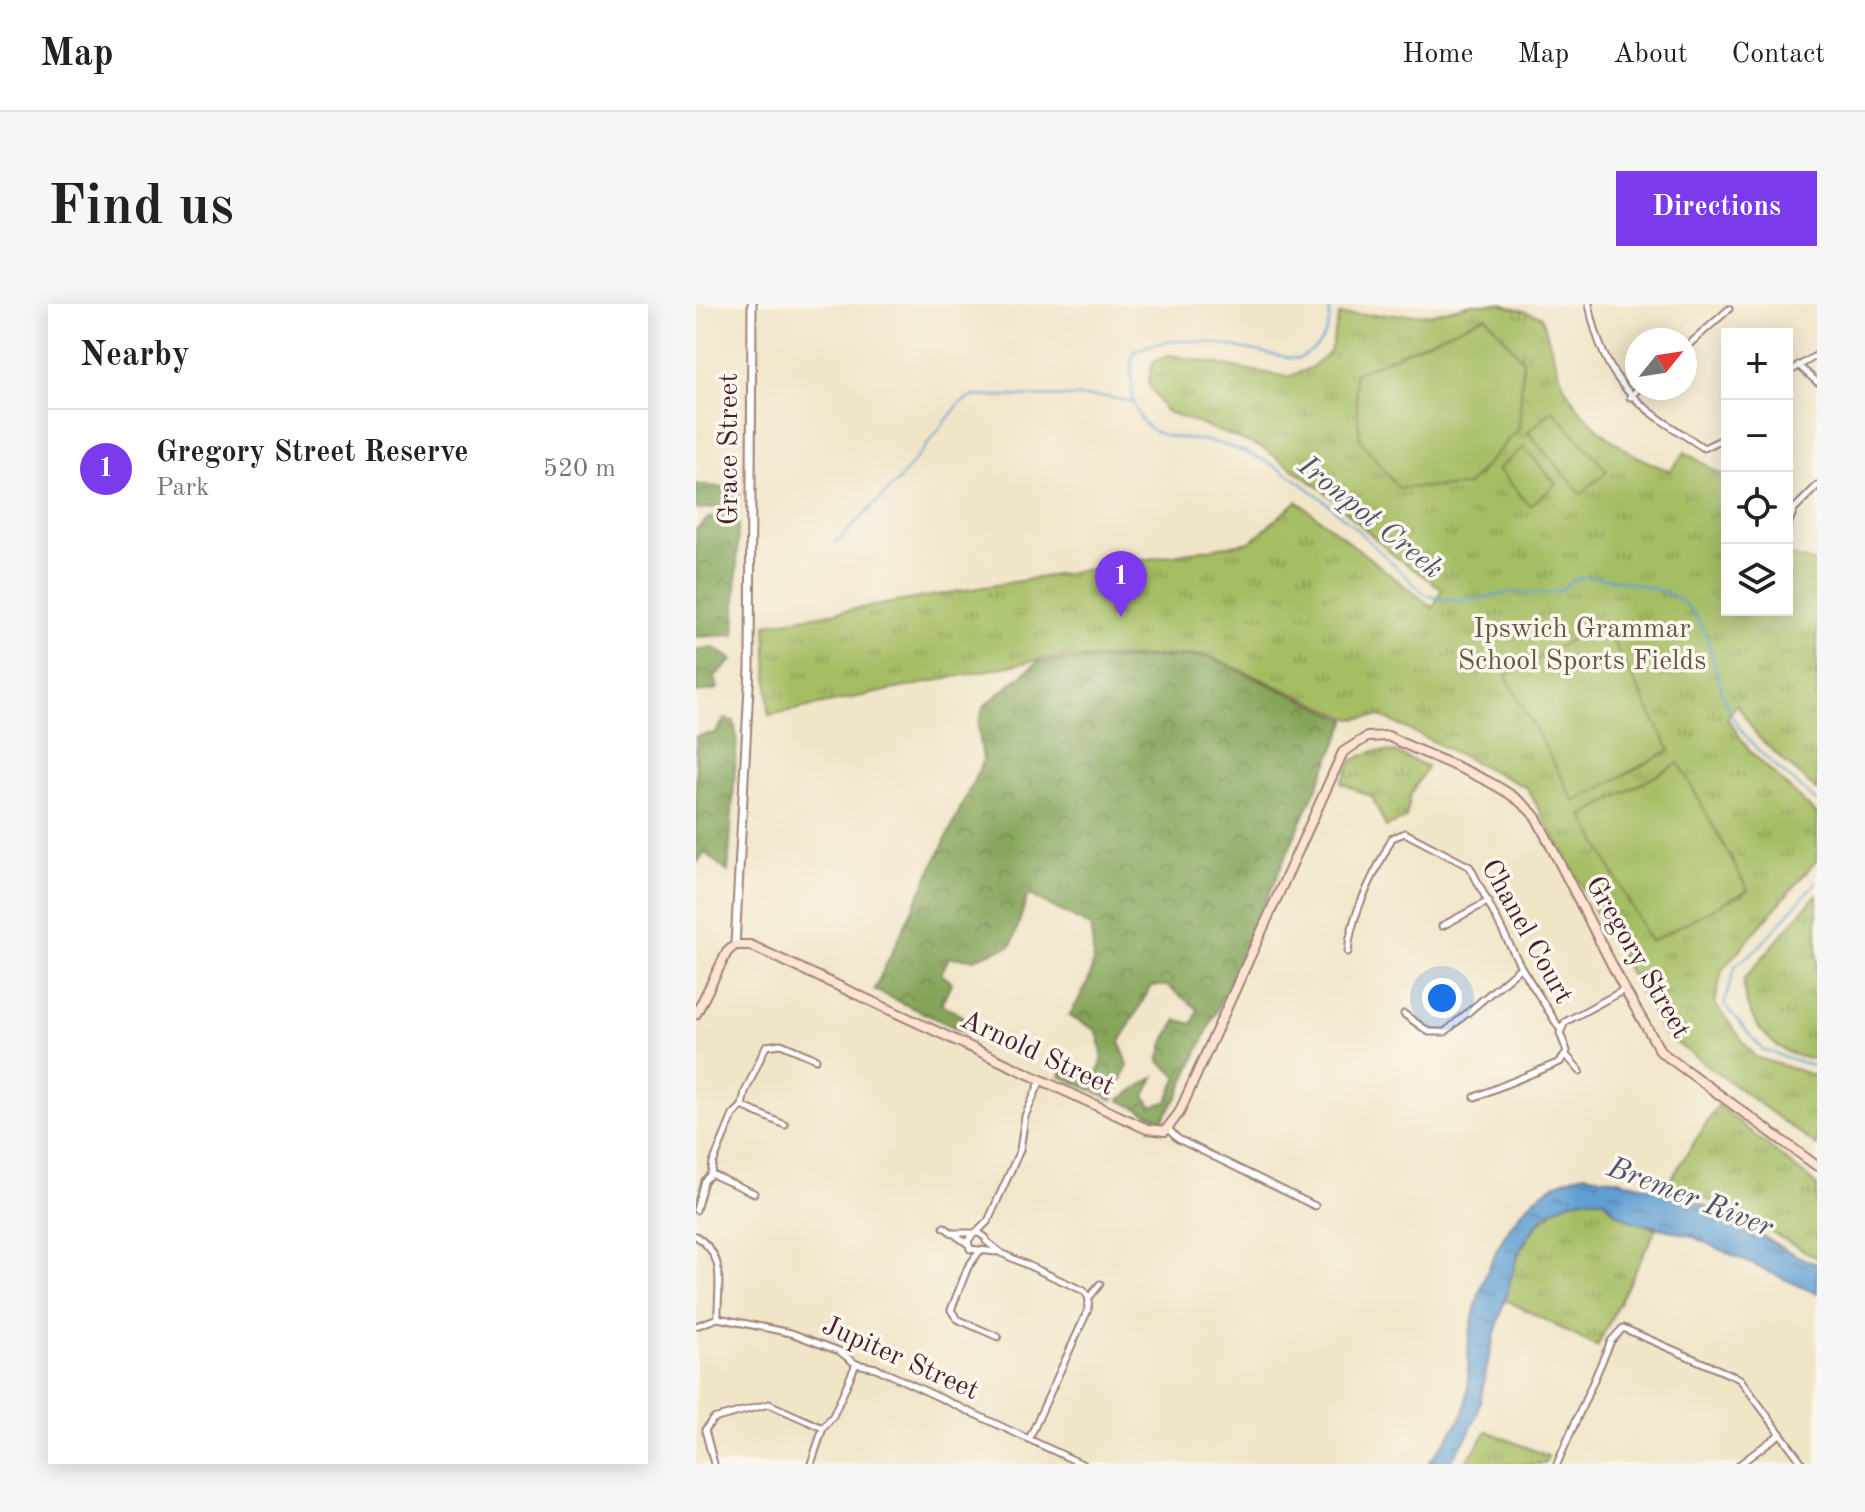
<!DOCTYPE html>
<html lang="en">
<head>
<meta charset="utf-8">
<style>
	body { margin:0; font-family:"Old Standard TT",serif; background:#f6f6f6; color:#222 }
	.controls { position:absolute; right:24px; top:24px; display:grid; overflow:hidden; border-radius:0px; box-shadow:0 4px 20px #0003 }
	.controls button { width:72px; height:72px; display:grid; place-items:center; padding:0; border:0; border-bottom:2px solid #e0e0e0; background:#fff; color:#222; font:40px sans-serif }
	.compass { position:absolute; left:929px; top:24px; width:72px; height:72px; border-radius:50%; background:#fff; box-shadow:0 4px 20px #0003; rotate:60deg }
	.you { position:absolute; left:746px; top:694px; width:28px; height:28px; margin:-20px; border:6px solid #fff; border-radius:50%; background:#1a73e8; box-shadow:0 0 0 12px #1a73e833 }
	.badge { display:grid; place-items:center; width:52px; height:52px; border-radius:50%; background:#7c3aed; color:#fff; font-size:26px; font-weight:700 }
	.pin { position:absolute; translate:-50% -66px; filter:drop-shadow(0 2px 4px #0008) }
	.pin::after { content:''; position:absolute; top:42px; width:28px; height:24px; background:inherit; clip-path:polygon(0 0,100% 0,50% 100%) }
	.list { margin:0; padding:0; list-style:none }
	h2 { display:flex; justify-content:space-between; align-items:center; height:104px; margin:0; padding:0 32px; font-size:34px }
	h2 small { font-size:26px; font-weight:400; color:#767676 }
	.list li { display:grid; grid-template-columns:52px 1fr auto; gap:24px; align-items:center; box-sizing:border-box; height:120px; padding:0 32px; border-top:2px solid #e0e0e0 }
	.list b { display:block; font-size:30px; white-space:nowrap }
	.list p { margin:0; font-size:26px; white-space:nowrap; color:#767676 }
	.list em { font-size:26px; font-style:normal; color:#767676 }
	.icon { flex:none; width:44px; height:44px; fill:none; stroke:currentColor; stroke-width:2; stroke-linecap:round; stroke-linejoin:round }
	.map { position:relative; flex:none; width:1121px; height:1160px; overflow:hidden; border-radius:0px }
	header { display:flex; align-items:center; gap:48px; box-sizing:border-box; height:112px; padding:0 40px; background:#fff; border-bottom:2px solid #e0e0e0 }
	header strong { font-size:38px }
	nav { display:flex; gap:44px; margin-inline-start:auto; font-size:28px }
	.intro { display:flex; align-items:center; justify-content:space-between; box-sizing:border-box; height:192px; padding:0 48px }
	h1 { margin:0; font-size:56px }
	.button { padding:20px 36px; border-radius:0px; background:#7c3aed; color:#fff; font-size:28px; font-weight:700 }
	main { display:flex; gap:48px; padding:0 48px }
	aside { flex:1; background:#fff; border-radius:0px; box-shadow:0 4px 20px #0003 }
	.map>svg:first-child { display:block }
</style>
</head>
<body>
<header>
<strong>Map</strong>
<nav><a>Home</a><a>Map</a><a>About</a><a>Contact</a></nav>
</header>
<div class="intro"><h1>Find us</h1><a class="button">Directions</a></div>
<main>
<aside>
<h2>Nearby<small></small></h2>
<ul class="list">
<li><span class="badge">1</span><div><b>Gregory Street Reserve</b><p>Park</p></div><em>520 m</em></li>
</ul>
</aside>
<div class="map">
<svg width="1121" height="1160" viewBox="0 0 1121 1160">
	<defs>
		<pattern id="forest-crowns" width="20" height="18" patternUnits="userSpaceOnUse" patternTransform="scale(2)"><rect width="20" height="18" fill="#84a459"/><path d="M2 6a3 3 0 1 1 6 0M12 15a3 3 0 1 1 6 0" fill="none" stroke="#6e854a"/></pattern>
		<pattern id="park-tufts" width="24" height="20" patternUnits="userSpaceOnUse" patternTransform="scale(2)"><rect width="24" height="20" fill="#a5bd63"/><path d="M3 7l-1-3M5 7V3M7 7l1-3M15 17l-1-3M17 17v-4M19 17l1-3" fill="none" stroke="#889952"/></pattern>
		<pattern id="water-ripples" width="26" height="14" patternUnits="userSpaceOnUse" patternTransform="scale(2)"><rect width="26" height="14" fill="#619fd3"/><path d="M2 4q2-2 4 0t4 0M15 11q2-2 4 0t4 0" fill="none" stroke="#5281ab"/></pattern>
	</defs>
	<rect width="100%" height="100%" fill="#fbf7ec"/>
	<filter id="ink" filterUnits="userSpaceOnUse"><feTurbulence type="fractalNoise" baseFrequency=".0125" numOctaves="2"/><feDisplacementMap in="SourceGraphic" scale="16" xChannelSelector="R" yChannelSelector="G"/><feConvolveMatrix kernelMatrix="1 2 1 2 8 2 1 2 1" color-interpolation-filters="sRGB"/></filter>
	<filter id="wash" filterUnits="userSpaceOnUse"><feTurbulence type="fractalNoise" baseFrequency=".006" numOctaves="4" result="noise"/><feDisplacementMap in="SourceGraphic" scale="32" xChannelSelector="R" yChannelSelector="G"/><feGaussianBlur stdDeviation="1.8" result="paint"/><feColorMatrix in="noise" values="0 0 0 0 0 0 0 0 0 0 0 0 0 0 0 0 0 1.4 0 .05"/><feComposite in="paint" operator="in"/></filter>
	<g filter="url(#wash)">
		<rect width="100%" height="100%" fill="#f1e5c8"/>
		<g fill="url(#forest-crowns)" stroke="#676242" stroke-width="2">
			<polygon points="0,180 43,186 39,331 0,333 0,225 13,214 24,212 28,203 0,205"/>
			<polygon points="16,343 37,356 19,372 22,385 0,389 0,346"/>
			<path d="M511,352L651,416L482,792L466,816L423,796L458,773L449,792L456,802L471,798L482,773L463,757L469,736L481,716L497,720L502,705L471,682H455L424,738L432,761L417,796L364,772L367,765L397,776C410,758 407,746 400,726L373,712C395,676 402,665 394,622L332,590L316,641L278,655L253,653L245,670L256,678L245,700L273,716L268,728L178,686L287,457L282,422L288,402L342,358Z"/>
			<polygon points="28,415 38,417 41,435 32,568 9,549 0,560 0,432 20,429"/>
		</g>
		<g fill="url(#park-tufts)" stroke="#786e47" stroke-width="2">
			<path d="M776,0H805L845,12C852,31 857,52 864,71C881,117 930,151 974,167L989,148L1031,174V306H1091V251L1121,259V487L1062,433L1041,400L1031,414L1053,446L1121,511V556L1026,666L1019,700L1059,753L1121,772V842L967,729L831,484L685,412L655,415L511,351L346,355L73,411L70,320L554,238L601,197L737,304L746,285L697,251L628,187L567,144L469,107L452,79L457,58L473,51L592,73L614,64L634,48L643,11L736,10Z"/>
			<polygon points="678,447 698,448 731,463 714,491 710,514 690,523 676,493 645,479 657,456"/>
			<path d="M1121,590V755C1080,755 1045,714 1048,675Z"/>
			<polygon points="1022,801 1121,881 1121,954 1039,908 973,878"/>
			<path d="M885,892L909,896L919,908L960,925L901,1043L808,995C819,949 837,909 885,892Z"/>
			<polygon points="791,1127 852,1152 849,1160 769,1160"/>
		</g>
		<g fill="#a5bd63" stroke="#786e47" stroke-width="2">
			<polygon points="790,12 827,56 823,124 771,182 702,184 664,135 658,70"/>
			<polygon points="857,106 911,167 885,190 832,128"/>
			<polygon points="828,143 860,180 834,202 802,165"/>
			<polygon points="907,318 974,446 879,498 810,372"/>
			<polygon points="983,459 1052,586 954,638 887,511"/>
		</g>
		<path fill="url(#water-ripples)" stroke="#565f7f" stroke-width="2" d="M890,870C940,879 994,890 1039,916C1067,931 1090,949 1121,960V990L993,931L935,917L919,908L909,896C865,889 841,913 822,950L794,1048L782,1108L772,1131L753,1160H732C744,1144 759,1127 767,1109C776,1086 769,1053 774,1029C785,967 819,881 890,870Z"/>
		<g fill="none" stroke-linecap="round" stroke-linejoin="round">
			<g stroke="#619fd3" stroke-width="2">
				<path d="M633,0C637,26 625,44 602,55C549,48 487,22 437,48C435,70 432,106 452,123C468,136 492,134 511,137C528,140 548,147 563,154C624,182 680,246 729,290C760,302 774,296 805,290C823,286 842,292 860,288C868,286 872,277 880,275C902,268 973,284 990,301C1022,331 1016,382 1039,417C1058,448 1094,473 1121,498"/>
				<polyline points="140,239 202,177 265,98 279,92 411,93 437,98"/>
				<polyline points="1121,577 1062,644 1040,661 1028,700 1067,746 1121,763"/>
			</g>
		</g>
	</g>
	<g filter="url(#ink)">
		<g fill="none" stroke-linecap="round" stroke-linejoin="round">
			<g stroke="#9e827a" stroke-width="9">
				<g id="minor">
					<path d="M893,0C909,82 942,102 1008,144L1031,133"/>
					<polyline points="989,44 1033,5"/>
					<polyline points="1102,61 1121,78"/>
					<polyline points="1091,69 1121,51"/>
					<polyline points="934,93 943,84"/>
					<polyline points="1091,224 1098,205 1121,182"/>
					<polyline points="746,622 793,597"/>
					<path d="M652,648C655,607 679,570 696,534L709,529L774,563L825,663L864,725"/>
					<polyline points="708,710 733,728 749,728 825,663"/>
					<polyline points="870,751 884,767"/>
					<polyline points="779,793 864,758 871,747 864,729 869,718 928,686"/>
					<polyline points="46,802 89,821"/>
					<polyline points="472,825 482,835 619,902"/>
					<polyline points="15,870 58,889"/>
					<polyline points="0,906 8,877 15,870 17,859 37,811 46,802 49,788 70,742 85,740 120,755"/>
					<polyline points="248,923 272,940"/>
					<polyline points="259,929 283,929 290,934"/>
					<polyline points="280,929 292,917 324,846 329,812 345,776"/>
					<polyline points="277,930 272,937 274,945 300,948"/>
					<path d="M0,932C32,954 21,980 22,1014"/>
					<polyline points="290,937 305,949 388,987 393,994"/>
					<polyline points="283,948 272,963 255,1006 261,1015 302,1033"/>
					<polyline points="0,1022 22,1014 95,1029 143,1047 160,1060 180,1064 386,1160"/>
					<polyline points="333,1135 392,1006 393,994 404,980"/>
					<polyline points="18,1160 9,1126 17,1115 73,1100 127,1124"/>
					<polyline points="115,1160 127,1124 137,1112 160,1060"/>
					<polyline points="861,1160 915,1037 927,1024 1044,1075 1107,1160"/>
					<polyline points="1044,1160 1084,1130"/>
				</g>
			</g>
			<g stroke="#9e827a" stroke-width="11">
				<polyline id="tertiary" points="39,641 54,364 56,0"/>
			</g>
			<g stroke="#9e827a" stroke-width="12">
				<path id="secondary" d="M0,710L31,648L39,641H54L451,825L469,827L483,809L647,448L671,433L692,432C735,455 814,477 841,515L929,686L965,748L1121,862"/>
			</g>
			<use href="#minor" stroke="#fff" stroke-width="5"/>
			<use href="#tertiary" stroke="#fff" stroke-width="7"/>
			<use href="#secondary" stroke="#fde4d1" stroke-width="8"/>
		</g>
	</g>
	<g text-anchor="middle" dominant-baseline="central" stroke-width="7" stroke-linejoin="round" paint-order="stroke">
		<g font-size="28" fill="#4a1f2b" stroke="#fbf7ec">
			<text transform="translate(34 145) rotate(-90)">Grace Street</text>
			<text transform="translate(830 628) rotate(61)">Chanel Court</text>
			<text transform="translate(941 654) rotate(60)">Gregory Street</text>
			<text transform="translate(341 750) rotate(25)">Arnold Street</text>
			<text transform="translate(204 1055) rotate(24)">Jupiter Street</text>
		</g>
		<g font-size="28" fill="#6a563f" stroke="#fbf7ec">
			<text x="886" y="326">Ipswich Grammar<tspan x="886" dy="32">School Sports Fields</tspan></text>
		</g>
		<g font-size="30" font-style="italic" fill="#53526e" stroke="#fbf7ec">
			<text transform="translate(674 214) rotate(39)">Ironpot Creek</text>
			<text transform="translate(994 894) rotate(21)">Bremer River</text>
		</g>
	</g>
</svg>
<div class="controls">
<button>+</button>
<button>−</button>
<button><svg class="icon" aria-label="locate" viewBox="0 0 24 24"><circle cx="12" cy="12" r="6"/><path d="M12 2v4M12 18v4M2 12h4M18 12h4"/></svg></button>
<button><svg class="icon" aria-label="layers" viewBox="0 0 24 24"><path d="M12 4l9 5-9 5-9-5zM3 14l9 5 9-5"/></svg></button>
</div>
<svg class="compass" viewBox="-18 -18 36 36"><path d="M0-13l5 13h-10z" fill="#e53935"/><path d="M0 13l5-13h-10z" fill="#767676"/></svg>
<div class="you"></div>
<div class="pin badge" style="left:425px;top:313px">1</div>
</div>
</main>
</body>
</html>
